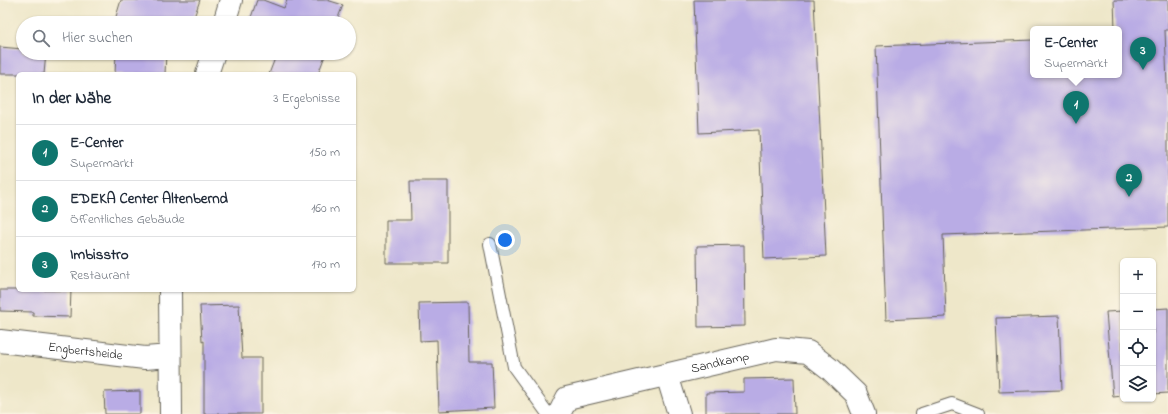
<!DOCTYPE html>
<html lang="de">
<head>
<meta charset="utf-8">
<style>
	body { margin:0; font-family:"Indie Flower",sans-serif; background:#f2f2f3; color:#1f2937 }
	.controls { position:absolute; right:12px; bottom:12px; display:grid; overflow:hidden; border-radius:6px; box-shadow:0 1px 3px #0004 }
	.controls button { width:36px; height:36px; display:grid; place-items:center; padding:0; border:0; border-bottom:1px solid #e0e1e3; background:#fff; color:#1f2937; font:20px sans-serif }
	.you { position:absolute; left:505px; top:240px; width:14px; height:14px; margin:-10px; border:3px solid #fff; border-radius:50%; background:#1a73e8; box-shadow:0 0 0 6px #1a73e833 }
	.badge { display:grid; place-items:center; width:26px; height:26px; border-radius:50%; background:#0f766e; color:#fff; font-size:13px; font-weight:700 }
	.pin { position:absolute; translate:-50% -33px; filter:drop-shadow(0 1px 2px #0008) }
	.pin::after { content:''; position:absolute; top:21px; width:14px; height:12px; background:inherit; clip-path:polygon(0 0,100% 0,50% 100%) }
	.popup { position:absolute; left:1030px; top:26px; width:92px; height:52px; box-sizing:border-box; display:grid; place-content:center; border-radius:6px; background:#fff; filter:drop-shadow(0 1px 3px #0005); font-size:13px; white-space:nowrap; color:#747a83 }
	.popup b { font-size:15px; color:#1f2937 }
	.popup::after { content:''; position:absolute; left:50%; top:100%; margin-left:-8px; border:8px solid transparent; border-top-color:#fff }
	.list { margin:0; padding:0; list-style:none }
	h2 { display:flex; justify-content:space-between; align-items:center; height:52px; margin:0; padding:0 16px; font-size:17px }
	h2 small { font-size:13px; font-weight:400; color:#747a83 }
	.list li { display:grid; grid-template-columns:26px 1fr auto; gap:12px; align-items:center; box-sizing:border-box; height:56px; padding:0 16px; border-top:1px solid #e0e1e3 }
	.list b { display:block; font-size:15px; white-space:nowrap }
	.list p { margin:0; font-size:13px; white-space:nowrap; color:#747a83 }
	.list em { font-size:13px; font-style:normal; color:#747a83 }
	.icon { flex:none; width:22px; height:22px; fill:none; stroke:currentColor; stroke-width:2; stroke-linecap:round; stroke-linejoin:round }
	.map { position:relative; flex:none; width:1168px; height:414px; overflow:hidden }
	.search { position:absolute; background:#fff; box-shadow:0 1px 3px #0004; left:16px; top:16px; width:340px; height:44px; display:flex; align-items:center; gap:10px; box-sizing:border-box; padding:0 14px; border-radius:22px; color:#747a83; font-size:15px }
	.panel { position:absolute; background:#fff; box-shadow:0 1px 3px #0004; left:16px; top:72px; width:340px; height:220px; border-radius:6px }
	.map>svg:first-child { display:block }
</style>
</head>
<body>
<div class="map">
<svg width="1168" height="414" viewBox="0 0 1168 414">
	<rect width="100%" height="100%" fill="#fcf5e5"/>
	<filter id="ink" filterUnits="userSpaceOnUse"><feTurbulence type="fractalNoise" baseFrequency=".025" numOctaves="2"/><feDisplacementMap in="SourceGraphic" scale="8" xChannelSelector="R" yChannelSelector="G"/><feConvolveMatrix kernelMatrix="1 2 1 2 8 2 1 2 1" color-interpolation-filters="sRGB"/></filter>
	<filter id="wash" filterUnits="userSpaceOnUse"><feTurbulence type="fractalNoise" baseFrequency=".012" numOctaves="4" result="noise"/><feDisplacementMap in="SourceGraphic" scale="16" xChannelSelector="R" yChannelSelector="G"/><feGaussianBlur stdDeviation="0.9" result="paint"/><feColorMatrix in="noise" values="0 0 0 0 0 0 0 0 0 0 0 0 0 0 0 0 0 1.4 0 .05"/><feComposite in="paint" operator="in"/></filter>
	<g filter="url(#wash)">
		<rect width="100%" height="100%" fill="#eee7c9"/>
		<g id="blocks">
			<g fill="#b9ace5">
				<polygon points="121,0 200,0 192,23 118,23 118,21 115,20"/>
				<polygon points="257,0 263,0 284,8 287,0 327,0 343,5 336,23 249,23"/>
				<polygon points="694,0 814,0 826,256 764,259 759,130 699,133"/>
				<polygon points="1114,0 1168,0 1168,30 1165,30 1168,112 1168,227 943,235 946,317 886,320 876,46 1033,40 1033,75 1119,75 1119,29 1115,29"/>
				<polygon points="0,47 23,49 23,53 46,53 44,74 0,74"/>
				<polygon points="116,53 166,53 165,74 115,74"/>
				<polygon points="277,53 326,53 318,74 269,74"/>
				<polygon points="410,181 448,181 448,263 386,263 386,220 411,220"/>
				<polygon points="744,245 745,326 698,327 697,246"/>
				<polygon points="0,290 71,290 70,317 33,316 33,312 0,311"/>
				<polygon points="468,302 469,362 492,362 494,408 439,411 437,340 420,341 419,303"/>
				<polygon points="239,305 242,358 261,358 261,414 204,414 204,341 202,342 200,306"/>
				<polygon points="1168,308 1168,393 1153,394 1153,309"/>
				<polygon points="1123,311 1123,396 1113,397 1106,312"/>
				<polygon points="1059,316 1062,390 999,392 996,318"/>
				<polygon points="794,378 795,414 706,414 706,393 744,392 744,379"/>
				<polygon points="140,391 140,414 105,414 104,392"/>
			</g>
		</g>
	</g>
	<g filter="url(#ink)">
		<use href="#blocks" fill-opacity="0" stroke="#666359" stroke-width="1"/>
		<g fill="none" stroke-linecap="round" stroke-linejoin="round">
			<g stroke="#666359" stroke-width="14">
				<g id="service">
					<polyline points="490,244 514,367 548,414"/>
					<polyline points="922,414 952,404 978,414"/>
				</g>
			</g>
			<g stroke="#666359" stroke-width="24">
				<g id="minor">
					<polyline points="224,23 231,0"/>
					<polyline points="207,74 214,53"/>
					<polyline points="170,290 171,414"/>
					<path id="s1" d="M0,341L145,358L170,356"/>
					<polyline points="667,375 679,414"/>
					<path id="s2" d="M559,414L567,398L776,349L808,352L830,369L856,394L864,414"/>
				</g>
			</g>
			<use href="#service" stroke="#fff" stroke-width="12"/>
			<use href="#minor" stroke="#fff" stroke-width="22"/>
		</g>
	</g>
	<g text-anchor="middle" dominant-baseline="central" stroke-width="3" stroke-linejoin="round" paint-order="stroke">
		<g font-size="13" fill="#1c1c1c" stroke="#fcf5e5">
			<text stroke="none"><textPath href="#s1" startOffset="86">Engbertsheide</textPath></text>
			<text stroke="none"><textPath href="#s2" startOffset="175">Sandkamp</textPath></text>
		</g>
	</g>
</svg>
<div class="controls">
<button>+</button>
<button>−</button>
<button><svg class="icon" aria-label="locate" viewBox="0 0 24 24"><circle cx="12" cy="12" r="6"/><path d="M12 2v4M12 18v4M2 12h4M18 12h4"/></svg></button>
<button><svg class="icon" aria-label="layers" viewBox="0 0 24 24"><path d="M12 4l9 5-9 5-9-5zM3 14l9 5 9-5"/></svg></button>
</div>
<div class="you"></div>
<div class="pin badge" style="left:1076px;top:124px">1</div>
<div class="popup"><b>E-Center</b>Supermarkt</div>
<div class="pin badge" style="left:1129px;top:197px">2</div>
<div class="pin badge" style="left:1143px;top:70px">3</div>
<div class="search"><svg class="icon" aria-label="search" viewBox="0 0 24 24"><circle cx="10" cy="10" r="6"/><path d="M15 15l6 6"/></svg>Hier suchen</div>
<section class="panel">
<h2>In der Nähe<small>3 Ergebnisse</small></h2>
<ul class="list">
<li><span class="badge">1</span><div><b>E-Center</b><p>Supermarkt</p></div><em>150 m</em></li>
<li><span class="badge">2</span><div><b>EDEKA Center Altenbernd</b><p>Öffentliches Gebäude</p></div><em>160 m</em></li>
<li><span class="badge">3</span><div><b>Imbisstro</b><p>Restaurant</p></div><em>170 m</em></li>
</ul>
</section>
</div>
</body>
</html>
